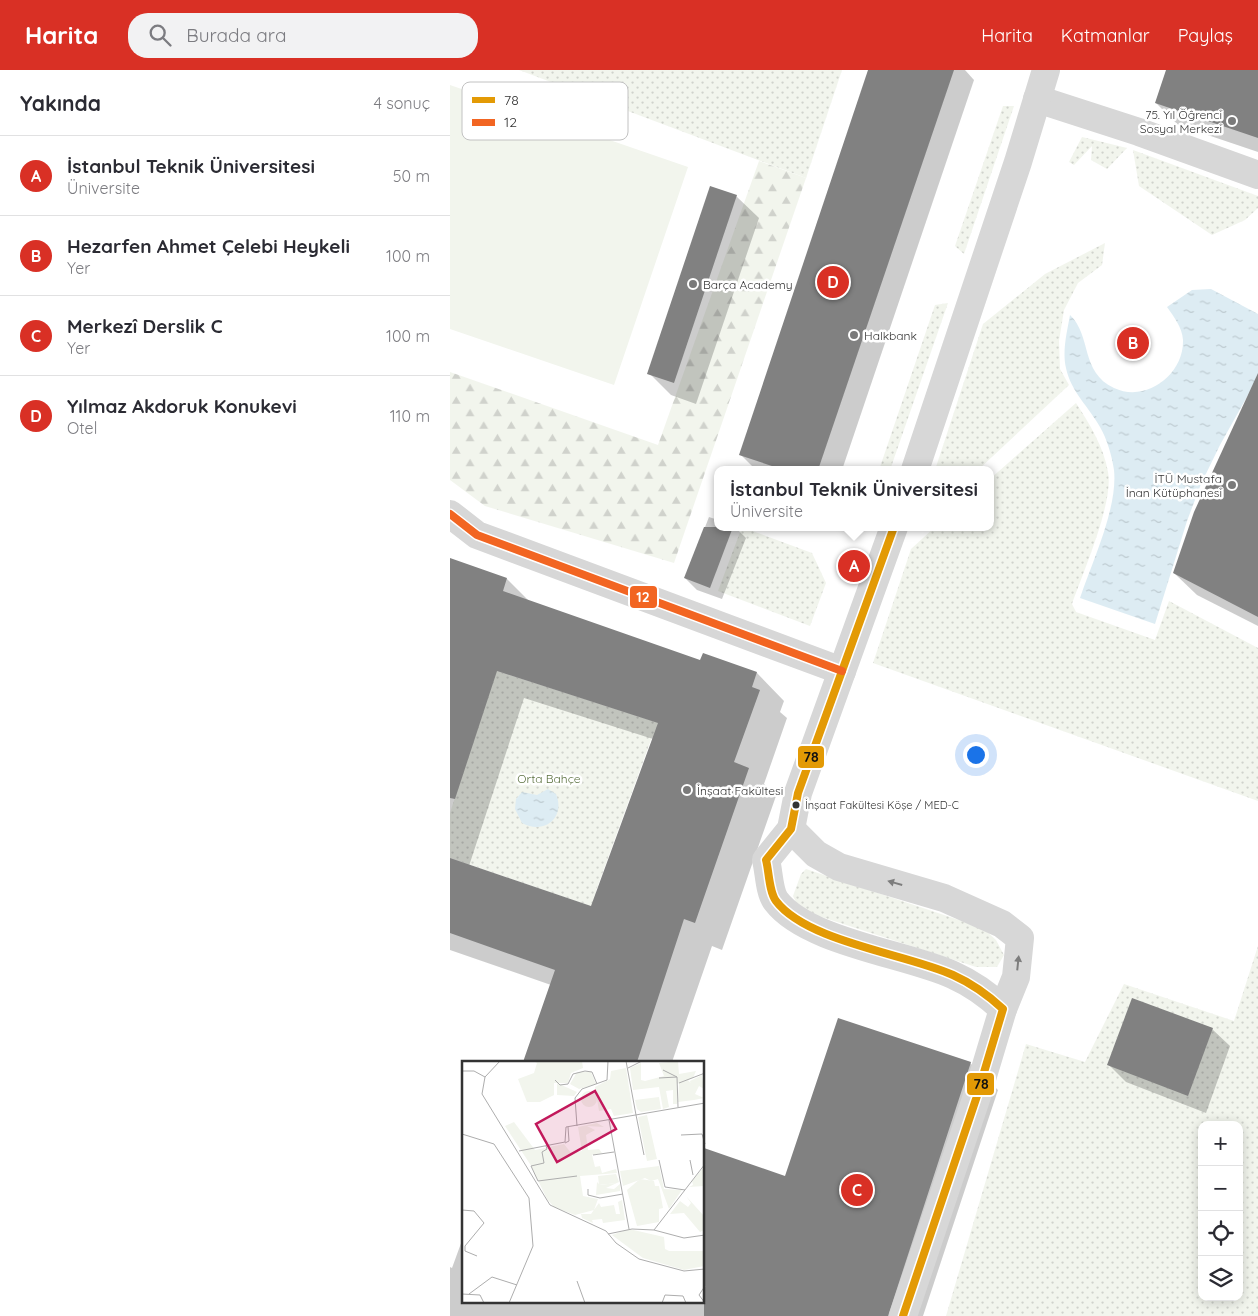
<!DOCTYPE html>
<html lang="tr">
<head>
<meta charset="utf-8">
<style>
	body { margin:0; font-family:Quicksand,sans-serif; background:#f2f2f3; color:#2b2b33 }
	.controls { position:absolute; right:15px; bottom:15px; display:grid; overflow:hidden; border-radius:10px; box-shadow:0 2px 12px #0003 }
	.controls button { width:45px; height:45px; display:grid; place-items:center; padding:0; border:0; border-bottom:1px solid #e1e1e2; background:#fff; color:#2b2b33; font:25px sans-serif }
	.you { position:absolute; left:525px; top:684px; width:18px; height:18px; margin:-12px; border:4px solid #fff; border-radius:50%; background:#1a73e8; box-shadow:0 0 0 8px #1a73e833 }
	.badge { display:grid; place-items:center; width:32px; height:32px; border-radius:50%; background:#d93025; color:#fff; font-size:16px; font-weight:700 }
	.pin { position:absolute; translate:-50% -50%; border:2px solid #fff; box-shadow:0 1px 5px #0006 }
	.popup { position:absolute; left:264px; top:396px; width:280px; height:65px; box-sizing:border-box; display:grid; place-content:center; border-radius:10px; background:#fff; filter:drop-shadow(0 1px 4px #0005); font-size:16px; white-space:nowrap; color:#7c7c81 }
	.popup b { font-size:19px; color:#2b2b33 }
	.popup::after { content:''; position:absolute; left:50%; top:100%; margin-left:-10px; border:10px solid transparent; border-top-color:#fff }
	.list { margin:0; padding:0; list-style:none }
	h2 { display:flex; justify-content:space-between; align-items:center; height:65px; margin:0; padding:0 20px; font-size:21px }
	h2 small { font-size:16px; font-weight:400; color:#7c7c81 }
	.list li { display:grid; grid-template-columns:32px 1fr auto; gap:15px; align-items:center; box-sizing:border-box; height:80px; padding:0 20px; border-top:1px solid #e1e1e2 }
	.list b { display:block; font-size:19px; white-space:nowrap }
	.list p { margin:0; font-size:16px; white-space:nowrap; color:#7c7c81 }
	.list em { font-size:16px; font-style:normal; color:#7c7c81 }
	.icon { flex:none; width:28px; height:28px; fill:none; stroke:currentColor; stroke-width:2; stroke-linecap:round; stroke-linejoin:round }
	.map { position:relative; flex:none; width:808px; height:1246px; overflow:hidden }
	header { display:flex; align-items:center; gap:30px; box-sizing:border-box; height:70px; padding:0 25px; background:#d93025; color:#fff }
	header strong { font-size:24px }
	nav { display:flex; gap:28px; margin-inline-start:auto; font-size:18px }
	.search { width:350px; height:45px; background:#f2f2f3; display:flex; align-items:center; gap:12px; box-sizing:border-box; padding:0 18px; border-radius:20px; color:#7c7c81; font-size:19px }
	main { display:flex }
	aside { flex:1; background:#fff }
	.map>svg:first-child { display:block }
</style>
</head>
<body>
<header>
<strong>Harita</strong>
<div class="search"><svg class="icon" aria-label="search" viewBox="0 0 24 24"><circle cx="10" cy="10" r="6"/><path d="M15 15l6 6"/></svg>Burada ara</div>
<nav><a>Harita</a><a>Katmanlar</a><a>Paylaş</a></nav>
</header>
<main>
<aside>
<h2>Yakında<small>4 sonuç</small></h2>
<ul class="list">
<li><span class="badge">A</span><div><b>İstanbul Teknik Üniversitesi</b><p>Üniversite</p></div><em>50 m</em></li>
<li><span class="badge">B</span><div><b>Hezarfen Ahmet Çelebi Heykeli</b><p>Yer</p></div><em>100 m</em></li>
<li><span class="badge">C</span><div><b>Merkezî Derslik C</b><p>Yer</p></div><em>100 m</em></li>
<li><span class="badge">D</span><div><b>Yılmaz Akdoruk Konukevi</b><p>Otel</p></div><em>110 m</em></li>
</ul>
</aside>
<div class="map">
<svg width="808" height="1246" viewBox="0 0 808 1246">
	<defs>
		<pattern id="grass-dots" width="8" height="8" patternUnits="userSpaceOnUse" patternTransform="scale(1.25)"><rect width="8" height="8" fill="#f2f5ed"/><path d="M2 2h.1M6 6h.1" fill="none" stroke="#d0d2cc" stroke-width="1.8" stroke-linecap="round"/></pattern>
		<pattern id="forest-firs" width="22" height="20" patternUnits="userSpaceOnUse" patternTransform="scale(1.25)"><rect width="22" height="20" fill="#f2f5ed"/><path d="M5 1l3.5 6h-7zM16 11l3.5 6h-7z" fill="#d0d2cc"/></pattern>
		<pattern id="water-ripples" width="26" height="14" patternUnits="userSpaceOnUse" patternTransform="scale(1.25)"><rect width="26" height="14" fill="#ddecf3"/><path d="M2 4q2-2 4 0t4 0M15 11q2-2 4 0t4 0" fill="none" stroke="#becbd1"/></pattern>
	</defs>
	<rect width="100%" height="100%" fill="#fff"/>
	<g fill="url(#grass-dots)" fill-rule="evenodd">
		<polygon points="69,0 392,0 356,108"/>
		<polygon points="553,36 564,36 514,184 505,176"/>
		<polygon points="632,67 677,78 657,99 641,90 642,76 624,95 619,92"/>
		<polygon points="683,80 808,126 808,138 795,150 762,165 689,116"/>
		<polygon points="655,173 652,195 628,213 614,240 609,271 610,299 619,315 528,400 485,400 533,254 595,204"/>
		<polygon points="498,233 440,400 429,400 485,235"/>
		<path d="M626,333C639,353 654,377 658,402C664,432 633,502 622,534L626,542L705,570L719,531L808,578V731L423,593L461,479L485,457H540V409Z"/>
		<polygon points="292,457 362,483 376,513 360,556 268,521"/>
		<polygon points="31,596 219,656 220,673 202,667 146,821 155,841 0,788 0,743 42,614"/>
		<polygon points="356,799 533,858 546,870 554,885 547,897 526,897 350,840 343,826 351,804"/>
		<path d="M808,876V1246H496L576,974L635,992L674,914L784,951ZM752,1055H789V1227H752Z"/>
	</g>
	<polygon fill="url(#forest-firs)" points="309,91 356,108 224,493 35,436 0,410 0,302 208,375"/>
	<polygon fill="#f2f5ed" points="0,15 238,97 164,315 0,259"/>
	<g fill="url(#water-ripples)">
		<path d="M761,219L808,244V307L770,375L751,414L737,451L705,554L630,528C642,492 668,438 664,400C662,386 657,369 650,357C639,337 621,322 616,298C612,281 617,262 620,245C642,266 630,302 664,318C696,333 734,305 733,270C732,257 724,247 717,237L742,220Z"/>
		<path d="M98,719L106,724C116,748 94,765 72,753L65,739L66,729L72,722L87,725Z"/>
	</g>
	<g fill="#0003" fill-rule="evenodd">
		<polygon points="420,0 515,0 524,10 392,400 306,400 291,385"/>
		<polygon points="717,0 808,0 808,82 728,55 706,33"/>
		<polygon points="286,126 309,148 246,334 221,325 199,303"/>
		<polygon points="808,311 808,556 747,525 724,503"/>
		<polygon points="259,447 268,450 268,457 285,457 296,468 272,529 247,520 235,508"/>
		<path d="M3,490L57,509L80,532L251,592L254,585L307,603L334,631L330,642L337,648L314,714L326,726L272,880L262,876L222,992H74L101,915L0,880V498ZM74,628L203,669L141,838L19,796Z"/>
		<polygon points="762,959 780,976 756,1043 676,1012 658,994"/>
		<polygon points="520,993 548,1020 473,1246 0,1246 0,1197 2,1198 14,1165 14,1232 254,1232 254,1079 336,1108"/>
	</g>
	<g fill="#818181">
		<polygon points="418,0 504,0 368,400 334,400 289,385"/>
		<polygon points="716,0 808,0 808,68 705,33"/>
		<polygon points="260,116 287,125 224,313 197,304"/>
		<polygon points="808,303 808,547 723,503 744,442"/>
		<polygon points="254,457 283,457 260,518 234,508"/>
		<polygon points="0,488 57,508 53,521 250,590 253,583 307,602 302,617 310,620 284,692 299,698 245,853 234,849 187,992 73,992 105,900 0,863 0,788 141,836 208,653 47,601 5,729 0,728"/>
		<polygon points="682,928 763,958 738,1026 657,995"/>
		<polygon points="388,948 521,992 438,1246 254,1246 254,1078 335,1106"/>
	</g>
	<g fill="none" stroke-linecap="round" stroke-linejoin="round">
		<g stroke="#d7d7d7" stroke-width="28">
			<polyline points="587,29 689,62 808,105"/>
			<polyline points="465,400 568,92 596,0"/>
			<polyline points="0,444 27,465 392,601"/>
			<path d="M444,457L348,723L341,759L316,790C319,801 319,822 326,831C357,872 457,884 503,905C523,914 538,925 553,939L526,1029L453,1246"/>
			<polyline points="341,759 366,784 389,797 494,828 552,854 570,868 566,907 553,939"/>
		</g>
		<g stroke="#fff" stroke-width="11">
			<path id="bus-1" d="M444,457L348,723L341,759L316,790C319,801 319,822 326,831C357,872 457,884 503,905C523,914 538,925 553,939L526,1029L453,1246"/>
		</g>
		<g stroke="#fff" stroke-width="11">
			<polyline id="bus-2" points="0,444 27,465 392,601"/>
		</g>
		<use href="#bus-1" stroke="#e39a05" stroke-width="8"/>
		<use href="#bus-2" stroke="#f26522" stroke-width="8"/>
	</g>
	<defs><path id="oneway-solid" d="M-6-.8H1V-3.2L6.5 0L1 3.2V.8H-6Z" transform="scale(1.25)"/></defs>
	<g fill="#7d7d7d">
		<use href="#oneway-solid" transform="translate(445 813) rotate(-164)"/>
		<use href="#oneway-solid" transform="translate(568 893) rotate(-84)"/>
	</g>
	<g fill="#7a7a7a" stroke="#fff" stroke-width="2">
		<circle cx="782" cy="51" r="5"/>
		<circle cx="243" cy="214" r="5"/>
		<circle cx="404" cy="265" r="5"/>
		<circle cx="782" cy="415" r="5"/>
		<circle cx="237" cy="720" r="5"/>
	</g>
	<circle fill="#333" stroke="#fff" stroke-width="2" cx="346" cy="735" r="4.5"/>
	<g text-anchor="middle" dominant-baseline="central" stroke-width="5" stroke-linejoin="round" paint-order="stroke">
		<g font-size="11" fill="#333" stroke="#fff" text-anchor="start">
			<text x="355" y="735">İnşaat Fakültesi Köşe / MED-C</text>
		</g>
		<g font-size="12" fill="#333" stroke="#fff" text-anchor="start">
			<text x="772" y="44" text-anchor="end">75. Yıl Öğrenci<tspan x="772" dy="14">Sosyal Merkezi</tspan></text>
			<text x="253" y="214">Barça Academy</text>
			<text x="414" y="265">Halkbank</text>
			<text x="772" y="408" text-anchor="end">İTÜ Mustafa<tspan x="772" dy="14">İnan Kütüphanesi</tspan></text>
			<text x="247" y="720">İnşaat Fakültesi</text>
		</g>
		<g font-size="12" fill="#5a703e" stroke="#fff">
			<text x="99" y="708">Orta Bahçe</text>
		</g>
	</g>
	<g transform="translate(12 991)">
		<rect width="242" height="242" fill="#fff"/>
		<path d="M216,0L217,13L234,10L231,17L215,23V43H211V29L204,30L207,46L201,48L197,26L171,29L168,7L179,2V19L183,20L202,15L197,2ZM164,7L171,52L152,55L149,48L137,50L133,26L148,18L149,10ZM115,11H129L134,23L117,28L108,23ZM242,13L240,15L242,28L237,25L233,33L242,37L232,39L228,20ZM95,22L115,31L112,35L95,34ZM197,36L199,48L179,51L175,48L173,39ZM185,54L195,98L185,100L176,56ZM52,61L73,89L102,83L109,92L120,90L116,66L135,62L142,66L125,65L133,69L124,74L126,89L137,88L140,92L130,94L133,106L138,105L140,112L154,108L155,112L118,115L121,135L136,138L132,149L113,154L92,146L85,138L68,103L43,65ZM197,105L202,128L220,129L207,148L196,118L189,120L183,117L161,125L158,110ZM242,106V125L227,126L231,124L230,120ZM154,113L157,121L144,127L152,128L158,123V130L134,134L135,121L138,124L154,122ZM224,135L242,155V169L238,171L222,152L208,153L218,140L226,146L229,142ZM160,139L163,159L141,162L140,158L130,159L131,162L120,157L119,153H129L137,142L139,146L152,144L154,153H158L156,141Z" fill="#f2f5ed"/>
		<path d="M72,0H120L121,7L109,12L106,22H92V34L78,41H65L56,18L72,12L75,2ZM226,19L232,26V39L216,41L217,22ZM167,168L202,176L203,188L207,190H242V205L222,209L181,197L150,174Z" fill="#f2f5ed"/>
		<path d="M119 38a8 8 0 1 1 16 0a8 8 0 1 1-16 0ZM154,113L155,122L137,124L136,115ZM178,118L192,120L193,125H197L201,147L197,148V161L175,165L165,129Z" fill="#f2f5ed"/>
		<path fill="none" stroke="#adadad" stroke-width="1" d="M38,0L23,16L20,33L88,144L144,170L154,182L177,198L222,210L243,208M164,0L174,54M166,7L180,0M201,9L215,16L216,46M0,10H12L23,16M197,17L215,16M93,19L98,24L106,23L111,13L123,10L130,11L135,23M217,22L243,12M174,54L182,94M147,59L167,168M115,65L113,37L120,28L145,19L146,0M0,73L32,83L67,137L71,185L47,242M219,74L240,73L243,83M103,82L107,80L106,66M57,90L103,81L104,66L243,42M131,94L152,91M197,99L203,126L223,129M228,99L231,114M69,105L76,120L115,115M69,105L82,102L80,91L85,88L84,85M126,128V134L138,137L161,133M0,149L12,150L22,162L3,185V190L15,195M192,169L222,177L243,174M146,173L170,168L192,169L243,103M115,220L123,242M243,225L237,234L243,242M0,233L18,234L22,242M7,233L30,216L55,224M200,242L203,234L221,235L224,242"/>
		<path fill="#c2185b" fill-opacity="0.15" stroke="#c2185b" stroke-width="2.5" d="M133,30L154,68L95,101L74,63Z"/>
		<rect width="242" height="242" fill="none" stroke="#333" stroke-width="2.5"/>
	</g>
	<rect x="12" y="12" width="166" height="58" rx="8" fill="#fff" stroke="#c2c2c2" stroke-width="1"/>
	<rect x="22" y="27" width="23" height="6" fill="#e39a05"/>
	<rect x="22" y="49" width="23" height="7" fill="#f26522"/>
	<g font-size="14" fill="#333">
		<text x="54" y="35">78</text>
		<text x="54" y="57">12</text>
	</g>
	<g stroke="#fff" stroke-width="2">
		<rect x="179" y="515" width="29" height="24" rx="5" fill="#f26522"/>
		<rect x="347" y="675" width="28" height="24" rx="5" fill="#e39a05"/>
		<rect x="516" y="1002" width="29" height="24" rx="5" fill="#e39a05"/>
	</g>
	<g font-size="14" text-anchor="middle" font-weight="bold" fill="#fff">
		<text x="193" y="532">12</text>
	</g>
	<g font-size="14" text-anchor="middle" font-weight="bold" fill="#111">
		<text x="361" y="692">78</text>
		<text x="531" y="1019">78</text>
	</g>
</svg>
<div class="controls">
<button>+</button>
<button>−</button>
<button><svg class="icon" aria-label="locate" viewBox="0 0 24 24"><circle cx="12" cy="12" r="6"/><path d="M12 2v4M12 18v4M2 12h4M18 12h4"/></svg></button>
<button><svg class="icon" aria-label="layers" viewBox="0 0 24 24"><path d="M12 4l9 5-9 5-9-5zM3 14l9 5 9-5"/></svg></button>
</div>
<div class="you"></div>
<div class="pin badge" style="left:404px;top:496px">A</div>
<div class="popup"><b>İstanbul Teknik Üniversitesi</b>Üniversite</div>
<div class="pin badge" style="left:683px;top:273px">B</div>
<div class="pin badge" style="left:407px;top:1120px">C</div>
<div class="pin badge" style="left:383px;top:212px">D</div>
</div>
</main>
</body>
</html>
